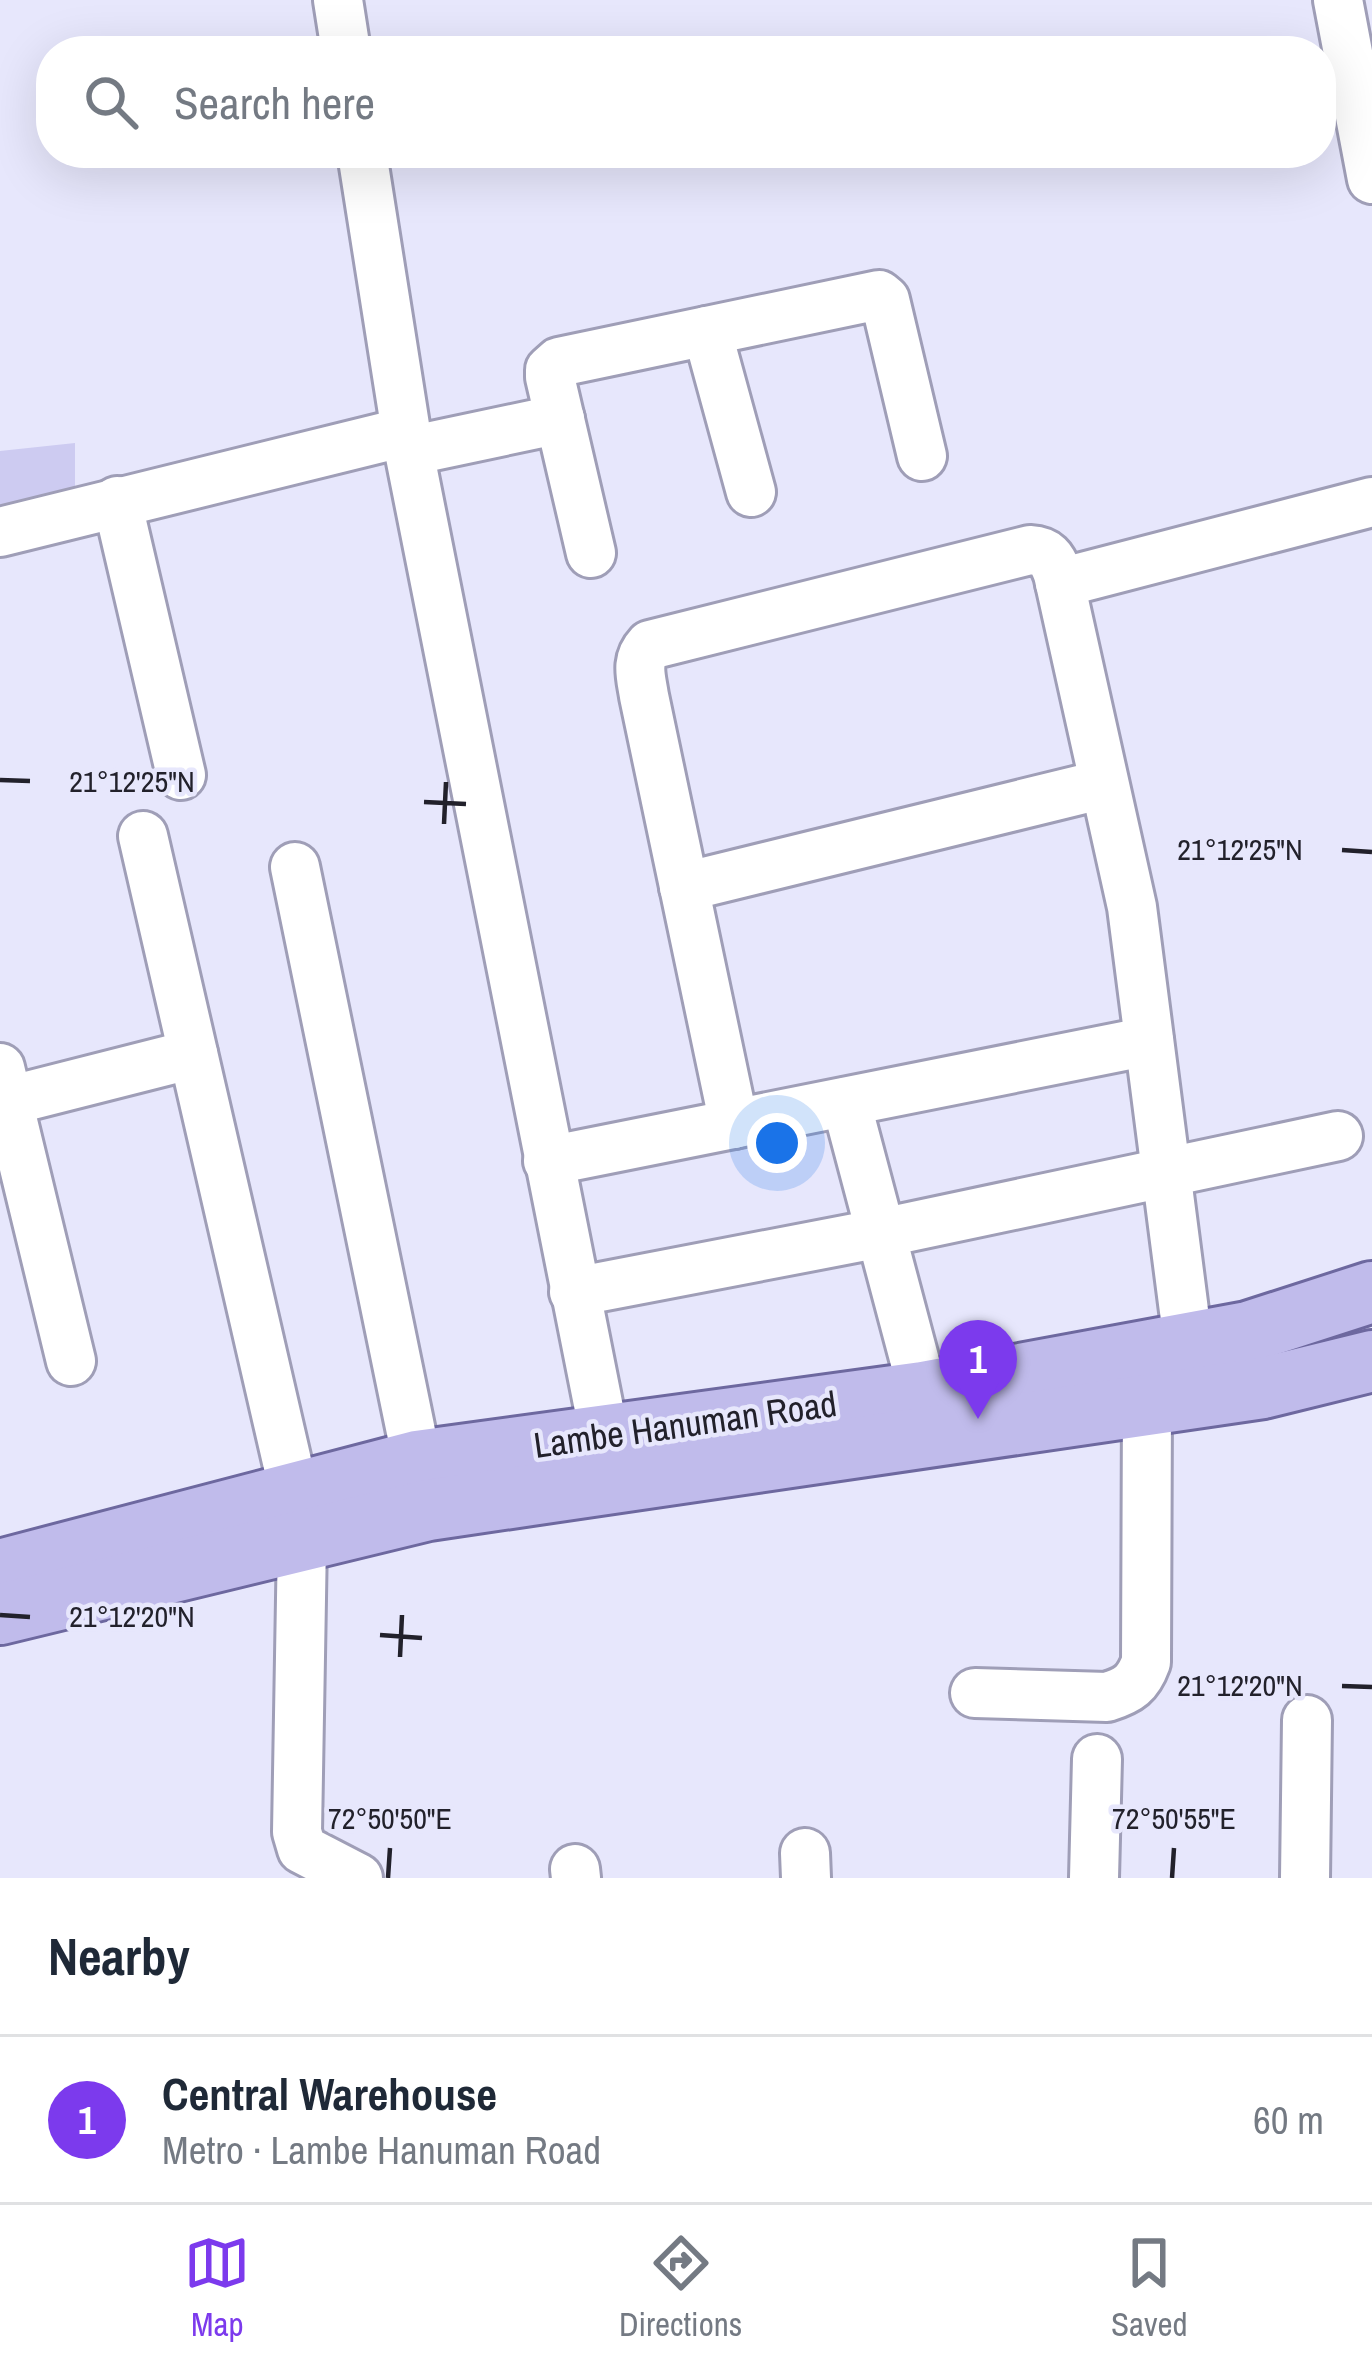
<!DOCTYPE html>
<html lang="en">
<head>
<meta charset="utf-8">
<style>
	body { margin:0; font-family:"Archivo Narrow",sans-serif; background:#f2f2f3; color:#1f2937 }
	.you { position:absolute; left:777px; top:1143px; width:42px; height:42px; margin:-30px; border:9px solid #fff; border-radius:50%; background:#1a73e8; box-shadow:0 0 0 18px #1a73e833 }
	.badge { display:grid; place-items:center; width:78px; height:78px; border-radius:50%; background:#7c3aed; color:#fff; font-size:39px; font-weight:700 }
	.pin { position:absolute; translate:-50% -99px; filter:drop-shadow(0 3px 6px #0008) }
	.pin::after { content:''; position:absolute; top:63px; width:42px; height:36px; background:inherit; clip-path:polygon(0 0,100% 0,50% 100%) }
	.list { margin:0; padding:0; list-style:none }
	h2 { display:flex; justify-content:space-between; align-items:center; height:156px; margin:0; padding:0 48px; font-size:51px }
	h2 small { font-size:39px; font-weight:400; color:#747a83 }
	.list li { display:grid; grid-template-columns:78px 1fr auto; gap:36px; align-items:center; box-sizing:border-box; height:168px; padding:0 48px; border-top:3px solid #e0e1e3 }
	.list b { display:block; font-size:45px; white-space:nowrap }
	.list p { margin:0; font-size:39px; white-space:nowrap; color:#747a83 }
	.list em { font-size:39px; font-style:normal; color:#747a83 }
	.icon { flex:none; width:66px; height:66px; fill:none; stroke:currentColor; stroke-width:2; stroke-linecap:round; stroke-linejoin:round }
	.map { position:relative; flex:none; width:1372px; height:1878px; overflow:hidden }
	.search { position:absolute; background:#fff; box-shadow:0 12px 48px #0002; left:36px; right:36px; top:36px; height:132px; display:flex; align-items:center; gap:30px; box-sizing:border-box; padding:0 42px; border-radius:48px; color:#747a83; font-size:45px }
	.sheet { height:324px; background:#fff }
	nav { display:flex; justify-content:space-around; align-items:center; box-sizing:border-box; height:168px; border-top:3px solid #e0e1e3; background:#fff; font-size:33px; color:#747a83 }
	nav a { display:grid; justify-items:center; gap:6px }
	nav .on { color:#7c3aed }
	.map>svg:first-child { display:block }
</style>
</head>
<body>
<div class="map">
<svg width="1372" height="1878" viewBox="0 0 1372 1878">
	<rect width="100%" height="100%" fill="#e7e7fc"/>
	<polygon fill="#cdcbf1" points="75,443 75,493 0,512 0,451"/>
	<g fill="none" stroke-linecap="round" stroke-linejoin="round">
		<g stroke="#9f9eb7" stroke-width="54">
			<g id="minor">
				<polyline points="338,0 346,51"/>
				<polyline points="1338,0 1372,179"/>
				<polyline points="362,153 409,451 611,1469"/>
				<polyline points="707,331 751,492"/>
				<polyline points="409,451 560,419"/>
				<polyline points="117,501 181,775"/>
				<polyline points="0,532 405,432"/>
				<polyline points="591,553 550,377 550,370 559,362 879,295 885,300 922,456"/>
				<polyline points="1060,583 1372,502"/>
				<polyline points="143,836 294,1492"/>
				<polyline points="295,867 417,1461"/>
				<polyline points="684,887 1104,784"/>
				<polyline points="0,1068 71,1361"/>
				<polyline points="846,1102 923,1392"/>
				<polyline points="0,1103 193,1054"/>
				<path d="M734,1124L644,696C641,676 635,661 650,645L1030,550C1047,551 1052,558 1058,574L1132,907L1188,1342"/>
				<polyline points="548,1161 1149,1041"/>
				<polyline points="574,1292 881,1233 1338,1136"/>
				<polyline points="302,1540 297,1832 302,1849 358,1878"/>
				<path d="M975,1693L1107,1697C1129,1690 1138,1684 1146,1662L1147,1404"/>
				<polyline points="805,1853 806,1878"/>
				<polyline points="575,1869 576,1878"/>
				<polyline points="1094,1878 1097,1759"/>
				<polyline points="1305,1878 1307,1720"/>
			</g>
		</g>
		<g stroke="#6d689f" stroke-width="66">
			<g id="major">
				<polyline points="0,1570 417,1461 923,1392 1248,1332 1372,1292"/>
				<polyline points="0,1614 428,1510 1263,1388 1372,1361"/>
			</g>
		</g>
		<use href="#minor" stroke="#fff" stroke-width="48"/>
		<use href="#major" stroke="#c0bbeb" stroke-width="60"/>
	</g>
	<path fill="none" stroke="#22212b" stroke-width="4.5" d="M0,780L30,781M424,802L466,804M444,824L446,782M1342,850L1372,852M0,1615L30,1617M380,1635L422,1638M400,1657L402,1615M1342,1686L1372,1687M388,1878L390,1848M1172,1878L1174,1848"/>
	<g text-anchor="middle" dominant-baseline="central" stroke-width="9" stroke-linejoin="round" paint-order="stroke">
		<g font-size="36" fill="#22212b" stroke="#e7e7fc">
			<text transform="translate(685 1424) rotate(-8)">Lambe Hanuman Road</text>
		</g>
	</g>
	<g font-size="30" text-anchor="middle" fill="#22212b" stroke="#e7e7fc" stroke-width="9" stroke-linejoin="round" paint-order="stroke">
		<text x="132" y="792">21°12'25"N</text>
		<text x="1240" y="860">21°12'25"N</text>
		<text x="132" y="1627">21°12'20"N</text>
		<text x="1240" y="1696">21°12'20"N</text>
		<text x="390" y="1829">72°50'50"E</text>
		<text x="1174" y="1829">72°50'55"E</text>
	</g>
</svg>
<div class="you"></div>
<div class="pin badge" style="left:978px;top:1419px">1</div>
<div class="search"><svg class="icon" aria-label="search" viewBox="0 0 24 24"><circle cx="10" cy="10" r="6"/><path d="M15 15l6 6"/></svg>Search here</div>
</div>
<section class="sheet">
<h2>Nearby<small></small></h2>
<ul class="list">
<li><span class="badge">1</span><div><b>Central Warehouse</b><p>Metro · Lambe Hanuman Road</p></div><em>60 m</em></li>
</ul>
</section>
<nav>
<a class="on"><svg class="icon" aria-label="map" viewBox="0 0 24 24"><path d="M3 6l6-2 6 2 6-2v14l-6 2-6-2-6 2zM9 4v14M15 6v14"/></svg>Map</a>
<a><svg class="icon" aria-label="directions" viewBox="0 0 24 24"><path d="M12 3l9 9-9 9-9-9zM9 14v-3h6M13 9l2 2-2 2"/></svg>Directions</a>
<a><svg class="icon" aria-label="saved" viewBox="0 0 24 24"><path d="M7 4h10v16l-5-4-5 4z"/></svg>Saved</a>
</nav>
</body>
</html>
